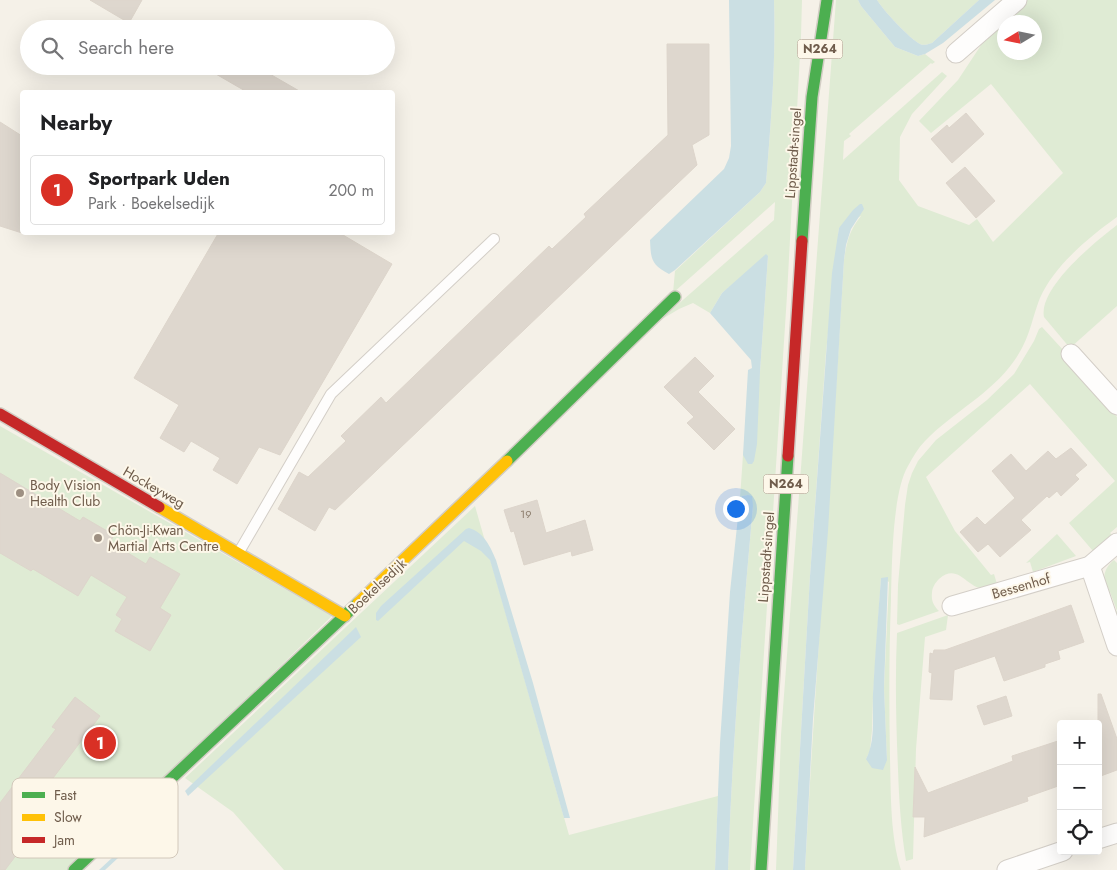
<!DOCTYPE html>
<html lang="en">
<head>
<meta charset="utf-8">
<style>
	body { margin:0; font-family:Jost,sans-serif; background:#f6f6f6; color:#202124 }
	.controls { position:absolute; right:15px; bottom:15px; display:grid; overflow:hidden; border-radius:5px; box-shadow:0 5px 20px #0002 }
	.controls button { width:45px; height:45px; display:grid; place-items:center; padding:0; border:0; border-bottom:1px solid #e0e0e0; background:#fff; color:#202124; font:25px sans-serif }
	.compass { position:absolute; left:997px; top:15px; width:45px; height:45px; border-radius:50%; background:#fff; box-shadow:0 5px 20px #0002; rotate:260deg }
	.you { position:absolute; left:735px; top:508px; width:18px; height:18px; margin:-12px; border:4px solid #fff; border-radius:50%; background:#1a73e8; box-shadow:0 0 0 8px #1a73e833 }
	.badge { display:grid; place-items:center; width:32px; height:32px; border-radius:50%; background:#d93025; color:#fff; font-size:16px; font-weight:700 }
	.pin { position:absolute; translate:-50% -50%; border:2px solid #fff; box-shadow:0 1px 5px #0006 }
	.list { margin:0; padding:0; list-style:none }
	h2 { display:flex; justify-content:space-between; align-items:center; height:65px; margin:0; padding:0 20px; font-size:21px }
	h2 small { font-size:16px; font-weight:400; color:#757577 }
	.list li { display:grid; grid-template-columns:32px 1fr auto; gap:15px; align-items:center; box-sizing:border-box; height:70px; margin:0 10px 10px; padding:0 10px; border:1px solid #e0e0e0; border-radius:5px }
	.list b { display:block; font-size:19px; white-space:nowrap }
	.list p { margin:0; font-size:16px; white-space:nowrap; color:#757577 }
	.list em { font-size:16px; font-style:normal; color:#757577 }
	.icon { flex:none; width:28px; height:28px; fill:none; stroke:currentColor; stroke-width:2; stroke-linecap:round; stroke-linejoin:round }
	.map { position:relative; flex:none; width:1117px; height:870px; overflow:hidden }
	.search { position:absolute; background:#fff; box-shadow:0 5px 20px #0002; left:20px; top:20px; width:375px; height:55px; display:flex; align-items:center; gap:12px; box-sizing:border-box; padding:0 18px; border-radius:28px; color:#757577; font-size:19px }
	.panel { position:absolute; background:#fff; box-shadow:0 5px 20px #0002; left:20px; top:90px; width:375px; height:145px; border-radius:5px }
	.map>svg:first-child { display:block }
</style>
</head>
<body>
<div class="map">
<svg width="1117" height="870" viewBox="0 0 1117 870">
	<rect width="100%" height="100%" fill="#f5f1e8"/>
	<g fill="#dfebd4" fill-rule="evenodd">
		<path d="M774,0H802L801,36L787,295L750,870H728C732,748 742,627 753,506L748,495L742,496L740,498L743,455L760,372L768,256L722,293L710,313L693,303L679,309L659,321L774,220L775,202L673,293L675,271L760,192L766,183C771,122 776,62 774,0Z"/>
		<path d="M836,0H858L861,6L895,47L918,56L925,54L935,62L932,64L931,63L849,134L851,136L844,141L843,160L942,72L947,76L912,114L900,137L899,180L918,206L969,225L977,219L993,242L1063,173L991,84L931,133L919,121L958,80L993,27L1026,0H1117V217C1089,237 1054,266 1040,298C1031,321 1030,339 1014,361C991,394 953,412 925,441C918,448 913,457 908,466C892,493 892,566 891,600C889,652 889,705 890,758C891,794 890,835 901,870H805C816,666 832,463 844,260C847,241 849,231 861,216L839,228L826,352L810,576L793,870H776L781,735ZM1004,22H1034V52H1004ZM881,578L889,582L884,688L887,760L866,759L870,751L872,730L873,697Z"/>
		<path d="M877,0H979L932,43C928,44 924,46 920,44C910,39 883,10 877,0Z"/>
		<path d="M1117,225V306L1070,348L1044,317C1038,288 1096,241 1117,225Z"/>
		<path d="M1042,327L1065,352L1062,356L1117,417V527L1110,533L1115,538L1093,551L1069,523L1115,481L1030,384L926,477L955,531L991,575L994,574L997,584C993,585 987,588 982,588C967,588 958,562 939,579C935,583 932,588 932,593C931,601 934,606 939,611L899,625L897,624L898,585L905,505L908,485L912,473L918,461L936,440L987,400L1014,374L1034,341L1039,329Z"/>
		<polygon points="0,426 332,616 70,870 0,870"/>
		<polygon points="475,506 569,835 718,796 715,870 284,870 233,812 185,778"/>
		<polygon points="1057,534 1076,556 1033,572 1030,562 1026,563"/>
		<path d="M1114,560L1117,563V623L1113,612L1117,611L1110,592L1107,593C1103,579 1102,570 1114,560Z"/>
		<path d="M948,615L946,630L925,637L916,749L913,859L906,861C901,830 899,800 898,769C896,723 895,678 897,633Z"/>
	</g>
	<g fill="#cbdfe3">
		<path d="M729,0H774C776,62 771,122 766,183L760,192L675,270L669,274C651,264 651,260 650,240L724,169L729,158L731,146Z"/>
		<path d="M858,0H877C883,10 910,39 920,44C924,46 928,44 932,43L979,0H995L943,43L925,54L918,56L895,47L861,6Z"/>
		<polygon points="860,204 862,204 864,209 851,229 846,245 844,260 828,531 813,719 805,870 793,870 810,576 832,273 839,228 853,210"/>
		<polygon points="766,254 768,256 760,372 757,444 754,461 752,464 748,464 743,455 748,370 752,368 751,360 710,313 722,293"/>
		<path d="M748,495L752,496L753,506C742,627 732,748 728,870H715L720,743L730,592L740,498L742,496Z"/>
		<path d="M469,528C484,532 491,548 496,560L533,683L570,818H564L490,560L481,551L464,541L378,621L376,620V613L381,606L466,529Z"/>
		<path d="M888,577L884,688L887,760L883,770L872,768L866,759C876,740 872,715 873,694C875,655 878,617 881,578Z"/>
		<polygon points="356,627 361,637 188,796 185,791 191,785"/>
		<polygon points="155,818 158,821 105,870 99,870"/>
	</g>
	<g fill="#ded7ce" stroke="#ddd5cb">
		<polygon points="90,0 142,0 129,23"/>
		<polygon points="667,44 709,44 709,135 692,145 697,165 335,510 329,507 315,531 278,509 299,472 308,477 346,441 341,436 381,397 386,403 549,246 552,249 586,217 584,214 668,135"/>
		<polygon points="202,66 256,66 301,92 247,92"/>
		<polygon points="966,113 984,134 952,163 931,139 947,125 949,128"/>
		<polygon points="0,122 22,136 22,233 0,226"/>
		<polygon points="965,167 995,201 976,218 946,183"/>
		<polygon points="219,232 338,232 392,264 280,455 259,447 237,484 213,470 220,458 191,441 184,452 160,438 179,405 134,378"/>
		<polygon points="695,357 714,376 698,392 735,429 714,450 687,423 694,417 664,387"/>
		<polygon points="1071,448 1087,465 1075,475 1079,479 1061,496 1057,491 1049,498 1047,496 1021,520 1031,530 1000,557 988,544 978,552 960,532 977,517 985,525 1015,498 992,471 1011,454 1026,471 1048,451 1056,459"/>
		<polygon points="0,473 80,521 83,517 114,535 110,542 146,564 150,557 180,574 160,608 171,615 150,651 115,631 122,619 116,615 127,597 91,575 78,596 33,569 31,571 0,553"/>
		<polygon points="537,500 546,533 585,520 593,550 572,556 571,551 524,565 514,531 511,532 504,510"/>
		<polygon points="1071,605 1084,642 1058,651 1060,659 1045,664 1045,667 1004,681 995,656 954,670 952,700 930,699 932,673 929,672 930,653 933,654 934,650 945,650"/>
		<polygon points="1098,694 1101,694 1117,739 1117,770 1098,777"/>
		<polygon points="1006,696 1012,716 984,725 977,706"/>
		<polygon points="75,697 100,716 25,815 39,825 5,870 0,870 0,803 56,729 52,727"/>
		<polygon points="1061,740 1061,785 1027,797 1028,801 924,837 925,817 913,817 915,767 928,793 1013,761 1012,756"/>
	</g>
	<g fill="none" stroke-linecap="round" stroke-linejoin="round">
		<g stroke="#d3cec7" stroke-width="12">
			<polyline id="lane" points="239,552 331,394 494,239"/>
		</g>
		<g stroke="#d3cec7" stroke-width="21">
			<g id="street">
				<polyline points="956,53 1017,0"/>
				<polyline points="1071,354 1117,405"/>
				<polyline points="1090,566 1117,646"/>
				<polyline points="952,606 1090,566 1117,543"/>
				<polyline points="1098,839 1117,833"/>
				<polyline points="1007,870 1063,851"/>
			</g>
		</g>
		<g stroke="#d2cdc4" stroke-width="14">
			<g id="fast">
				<polyline points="802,241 812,97 827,0"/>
				<polyline points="507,461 675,297"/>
				<polyline points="74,870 358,603"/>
				<polyline points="761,870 788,456"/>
			</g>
		</g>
		<g stroke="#d2cdc4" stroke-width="14">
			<g id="slow">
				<polyline points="159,507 345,616"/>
				<polyline points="358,603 507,461"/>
			</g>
		</g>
		<g stroke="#d2cdc4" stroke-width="14">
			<g id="jam">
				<polyline points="0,414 159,507"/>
				<polyline points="788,456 802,241"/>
			</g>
		</g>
		<use href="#lane" stroke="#fefdfc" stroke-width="10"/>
		<use href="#street" stroke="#fefdfc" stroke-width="19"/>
		<use href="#fast" stroke="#4caf50" stroke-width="11"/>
		<use href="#slow" stroke="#ffc107" stroke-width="11"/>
		<use href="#jam" stroke="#c62828" stroke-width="11"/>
	</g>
	<g fill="#9e9082" stroke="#fdf7e9" stroke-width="2">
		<circle cx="20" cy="493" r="5"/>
		<circle cx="98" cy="538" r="5"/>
	</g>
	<g text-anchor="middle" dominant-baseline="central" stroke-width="4" stroke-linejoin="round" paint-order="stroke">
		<g font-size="11" fill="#8d7e6e">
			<text x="526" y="514">19</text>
		</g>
		<g fill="#fdf7e9" stroke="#9a8a7a" stroke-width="1">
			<rect x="797.5" y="39.5" width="45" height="19" rx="4"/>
			<rect x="763.5" y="474.5" width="45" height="19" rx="4"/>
		</g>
		<g font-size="12" font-weight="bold" fill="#6f5c4b">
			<text x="820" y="49">N264</text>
			<text x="786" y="484">N264</text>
		</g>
		<g font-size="14" fill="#6f5c4b" stroke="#fdf7e9">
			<text transform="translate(793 153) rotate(-86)">Lippstadt-singel</text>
			<text transform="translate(154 487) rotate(30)">Hockeyweg</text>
			<text transform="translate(766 557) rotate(-86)">Lippstadt-singel</text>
			<text transform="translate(377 586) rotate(-43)">Boekelsedijk</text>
			<text transform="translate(1021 586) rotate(-16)">Bessenhof</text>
		</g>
		<g font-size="14" fill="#6f5c4b" stroke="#fdf7e9" text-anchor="start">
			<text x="30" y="485">Body Vision<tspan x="30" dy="16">Health Club</tspan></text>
			<text x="108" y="530">Chön-Ji-Kwan<tspan x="108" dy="16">Martial Arts Centre</tspan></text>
		</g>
	</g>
	<rect x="12" y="778" width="166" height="80" rx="8" fill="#fdf7e9" stroke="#d2c8ba" stroke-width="1"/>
	<rect x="22" y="792" width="23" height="6" fill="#4caf50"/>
	<rect x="22" y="814" width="23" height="7" fill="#ffc107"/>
	<rect x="22" y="837" width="23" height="6" fill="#c62828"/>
	<g font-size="14" fill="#6f5c4b">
		<text x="54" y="800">Fast</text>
		<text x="54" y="822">Slow</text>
		<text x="54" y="845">Jam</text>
	</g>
</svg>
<div class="controls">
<button>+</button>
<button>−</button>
<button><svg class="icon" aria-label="locate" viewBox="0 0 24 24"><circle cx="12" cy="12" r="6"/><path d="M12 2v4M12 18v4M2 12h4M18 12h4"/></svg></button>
</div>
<svg class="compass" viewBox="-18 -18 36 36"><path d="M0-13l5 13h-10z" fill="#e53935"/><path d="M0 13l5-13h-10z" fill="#757577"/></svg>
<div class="you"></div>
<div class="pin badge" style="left:100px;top:743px">1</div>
<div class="search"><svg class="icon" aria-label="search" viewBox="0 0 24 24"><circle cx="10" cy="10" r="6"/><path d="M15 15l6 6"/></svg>Search here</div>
<section class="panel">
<h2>Nearby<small></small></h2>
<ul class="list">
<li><span class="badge">1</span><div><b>Sportpark Uden</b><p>Park · Boekelsedijk</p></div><em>200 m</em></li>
</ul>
</section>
</div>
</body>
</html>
